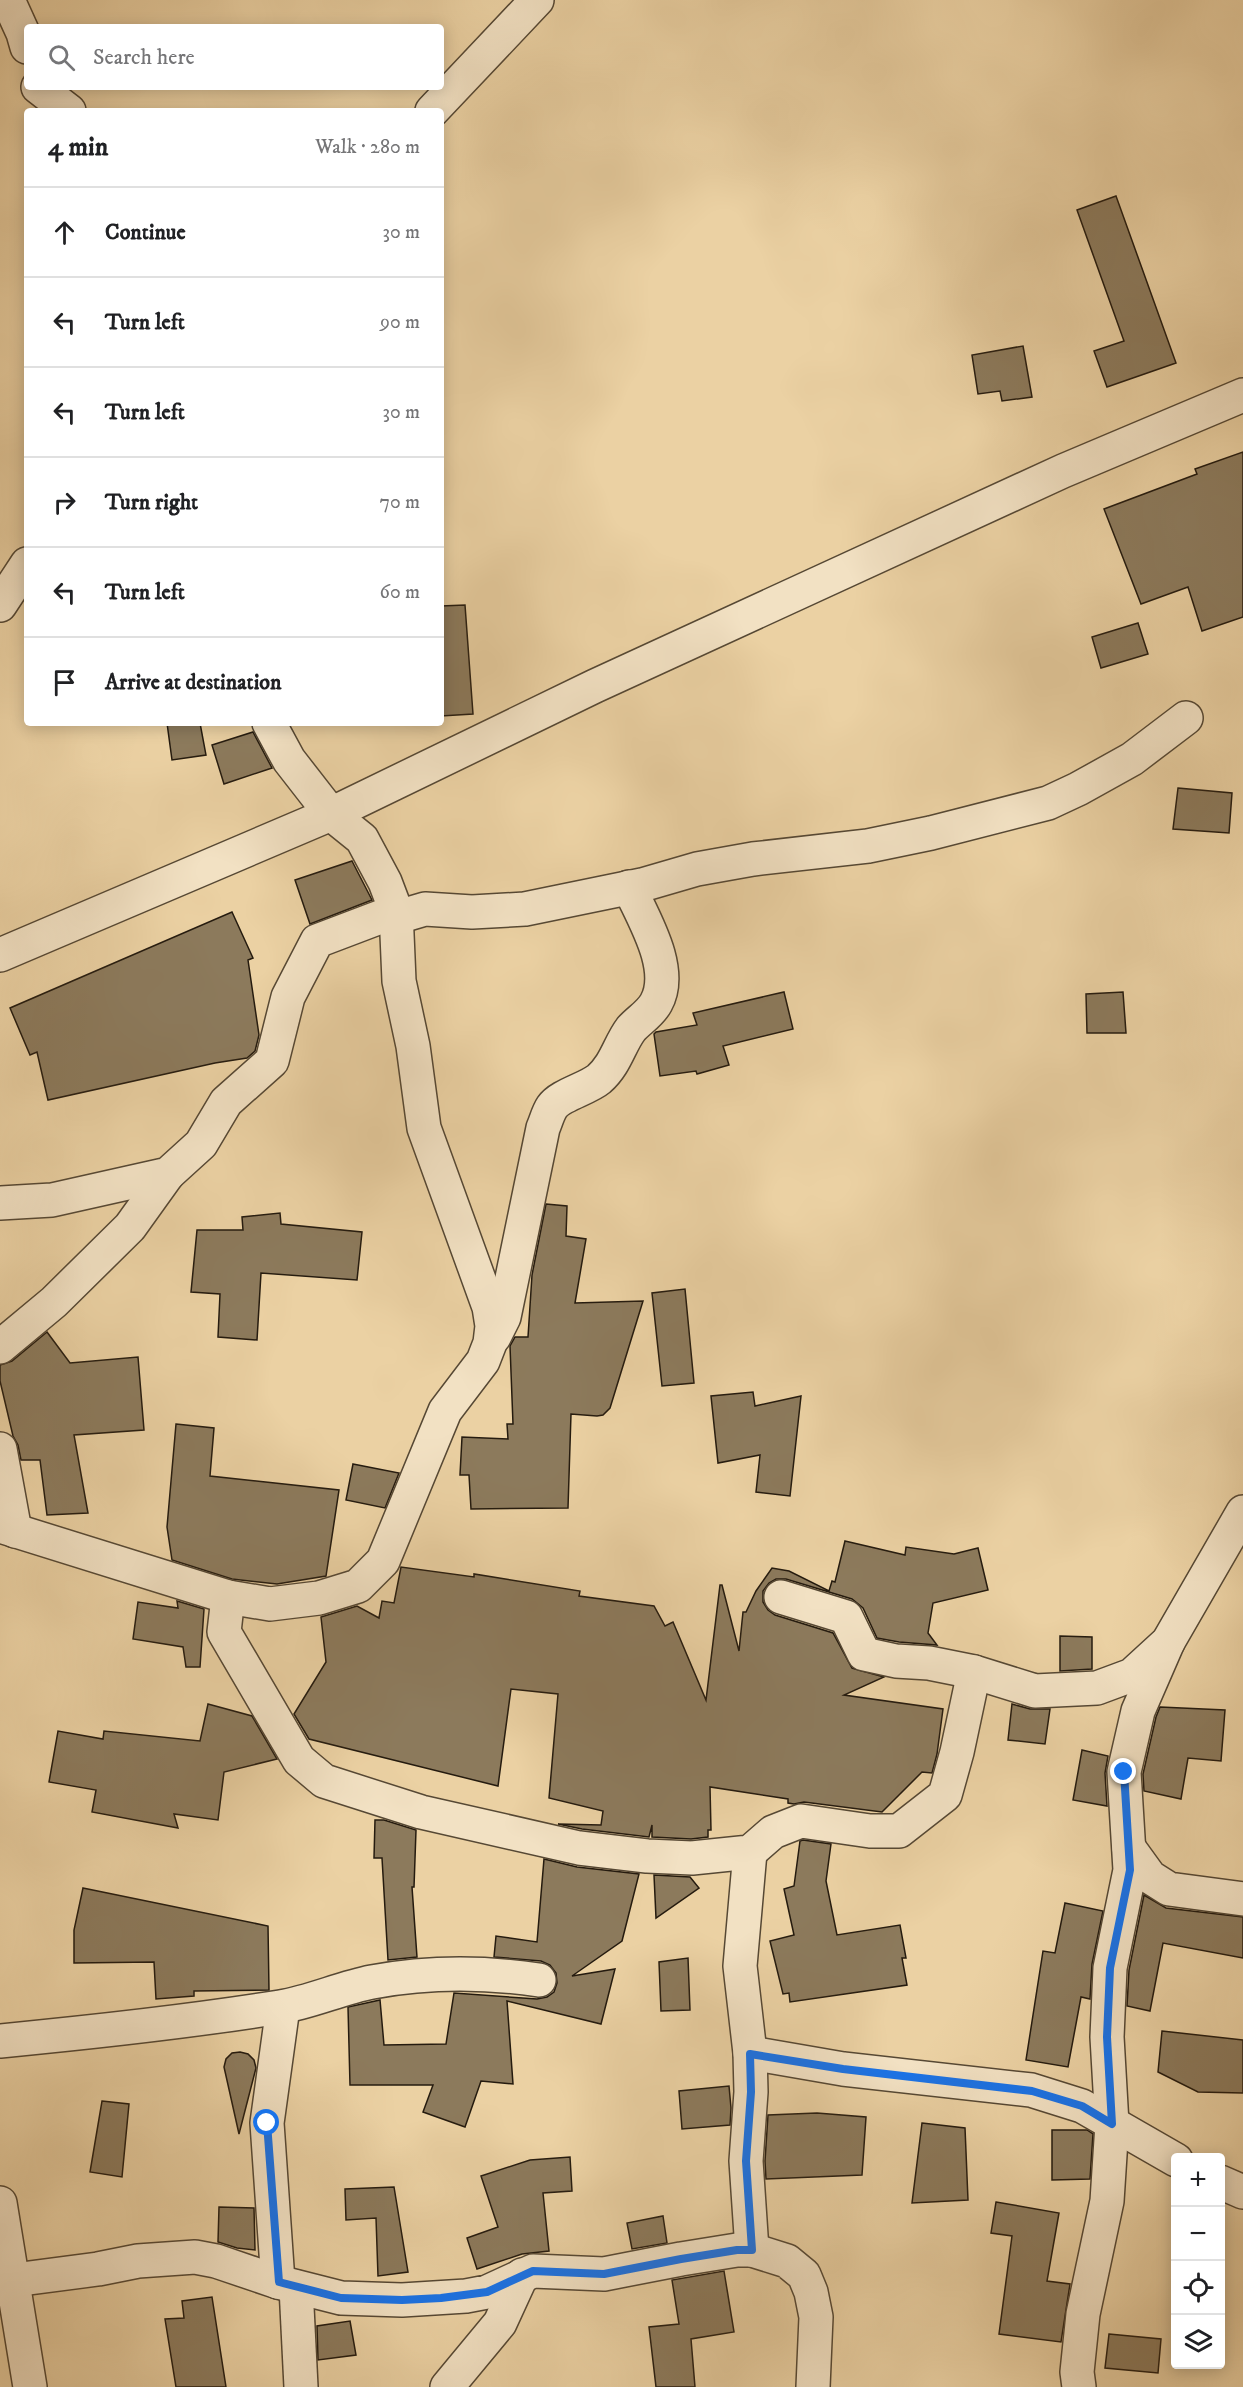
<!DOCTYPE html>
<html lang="en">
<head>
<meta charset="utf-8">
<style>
	body { margin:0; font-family:"IM FELL DW Pica",serif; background:#f6f6f6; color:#202124 }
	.controls { position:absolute; right:18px; bottom:18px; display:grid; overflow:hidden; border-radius:6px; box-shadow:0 3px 15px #0003 }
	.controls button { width:54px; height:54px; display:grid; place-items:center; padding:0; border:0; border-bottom:2px solid #e0e0e0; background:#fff; color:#202124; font:30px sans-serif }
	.stop { position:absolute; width:18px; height:18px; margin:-14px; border:4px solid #1a73e8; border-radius:50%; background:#fff }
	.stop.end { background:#1a73e8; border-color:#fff; box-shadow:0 2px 6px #0008 }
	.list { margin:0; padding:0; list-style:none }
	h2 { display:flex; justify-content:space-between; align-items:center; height:78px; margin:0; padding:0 24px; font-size:26px }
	h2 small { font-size:20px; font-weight:400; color:#757577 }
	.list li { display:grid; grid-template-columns:39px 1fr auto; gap:18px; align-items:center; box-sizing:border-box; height:90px; padding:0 24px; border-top:2px solid #e0e0e0 }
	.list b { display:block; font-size:22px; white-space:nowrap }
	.list em { font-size:20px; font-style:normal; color:#757577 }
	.icon { flex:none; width:33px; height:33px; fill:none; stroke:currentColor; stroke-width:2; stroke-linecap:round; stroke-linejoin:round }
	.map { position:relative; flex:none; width:1243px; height:2387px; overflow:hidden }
	.search { position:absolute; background:#fff; box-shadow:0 3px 15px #0003; left:24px; top:24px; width:420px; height:66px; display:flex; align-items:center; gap:15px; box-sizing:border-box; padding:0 21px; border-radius:6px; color:#757577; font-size:22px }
	.panel { position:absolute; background:#fff; box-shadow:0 3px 15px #0003; left:24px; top:108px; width:420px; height:618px; border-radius:6px }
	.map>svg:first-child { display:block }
</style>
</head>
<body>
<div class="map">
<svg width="1243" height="2387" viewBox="0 0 1243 2387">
	<rect width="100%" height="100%" fill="#ebd1a3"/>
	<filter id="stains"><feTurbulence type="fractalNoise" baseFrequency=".00333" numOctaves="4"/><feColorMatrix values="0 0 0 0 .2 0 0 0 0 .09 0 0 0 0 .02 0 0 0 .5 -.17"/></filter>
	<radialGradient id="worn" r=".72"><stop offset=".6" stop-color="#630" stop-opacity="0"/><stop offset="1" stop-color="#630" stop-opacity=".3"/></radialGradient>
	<g fill="#8c7a5c" stroke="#251b0f" stroke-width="1.5">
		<polygon points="1116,196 1176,363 1107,387 1094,351 1124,341 1077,210"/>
		<polygon points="1023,346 1032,397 1002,401 1000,391 978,394 972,355"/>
		<polygon points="1243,452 1243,617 1202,631 1188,587 1141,604 1104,509 1197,474 1195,469"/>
		<polygon points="465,605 473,714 441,716 441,606"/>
		<polygon points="1138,623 1148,654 1101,668 1092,637"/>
		<polygon points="167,723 200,723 206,755 172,760"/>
		<polygon points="253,732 272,768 224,784 212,745"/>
		<polygon points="1178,788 1232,793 1229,833 1173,829"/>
		<polygon points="352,861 372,900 310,924 295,880"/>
		<polygon points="232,912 253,958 248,960 259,1035 255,1051 247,1058 215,1063 48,1100 37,1052 30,1055 10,1008"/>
		<polygon points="784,992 793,1029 723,1046 729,1065 697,1074 696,1071 660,1076 654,1034 656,1032 697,1025 693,1013"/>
		<polygon points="1123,992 1126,1033 1087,1033 1086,994"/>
		<polygon points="546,1204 567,1206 566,1236 586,1239 575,1303 643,1301 610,1408 603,1415 597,1416 571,1414 568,1508 471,1509 469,1475 460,1475 462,1437 508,1439 507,1424 513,1424 510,1346 515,1337 528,1337 532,1275"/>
		<polygon points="280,1213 281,1224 362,1232 357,1280 261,1273 257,1340 218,1337 220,1294 191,1292 197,1230 243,1230 242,1217"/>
		<polygon points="685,1289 694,1383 662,1386 652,1293"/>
		<polygon points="47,1332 70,1363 138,1357 144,1430 74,1435 88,1513 47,1515 40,1460 21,1460 18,1445 13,1436 0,1381 0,1365 12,1361"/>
		<polygon points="753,1392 755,1406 801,1396 790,1496 756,1492 760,1455 718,1463 711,1396"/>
		<polygon points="176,1424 214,1428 210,1476 339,1490 326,1576 277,1584 232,1579 172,1560 167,1527"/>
		<polygon points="353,1464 399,1473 385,1508 346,1500"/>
		<polygon points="845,1541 905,1555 906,1547 954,1554 978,1548 988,1590 933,1603 928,1633 937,1645 899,1642 877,1638 863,1608 852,1599 786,1579 776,1579 769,1583 763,1591 763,1602 768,1610 775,1615 833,1633 852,1668 884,1677 844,1695 943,1709 937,1754 932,1773 922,1772 882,1812 804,1802 794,1804 788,1803 788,1799 710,1787 711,1830 708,1830 708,1837 691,1839 652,1837 652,1825 649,1837 582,1829 558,1824 601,1825 603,1811 549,1798 558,1694 511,1689 498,1786 309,1739 294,1714 326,1662 321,1617 357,1606 379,1618 382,1601 394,1603 401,1567 474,1577 474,1574 580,1591 579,1596 654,1606 665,1626 673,1622 706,1700 720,1585 722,1585 739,1651 743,1612 746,1612 756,1591 772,1568 789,1571 829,1591 832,1581 835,1582"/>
		<polygon points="177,1601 204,1609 200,1667 186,1667 183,1647 133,1639 138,1602 178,1608"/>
		<polygon points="1060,1636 1092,1637 1092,1669 1060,1671"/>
		<polygon points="208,1704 252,1716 277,1759 224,1772 218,1820 174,1814 178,1828 92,1812 96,1790 49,1782 58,1731 103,1739 104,1731 200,1741"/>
		<polygon points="1012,1704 1030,1709 1050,1709 1045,1744 1008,1740"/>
		<polygon points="1160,1707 1225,1710 1221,1761 1188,1758 1181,1799 1144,1791 1143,1774 1156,1717"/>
		<polygon points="1082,1750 1108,1756 1105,1773 1107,1806 1073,1800"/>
		<polygon points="375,1820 384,1820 416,1830 414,1887 412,1887 417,1957 388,1960 382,1858 374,1858"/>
		<polygon points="803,1840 831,1844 826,1881 837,1935 900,1925 906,1958 902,1958 907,1985 790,2002 789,1993 783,1994 770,1941 794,1935 784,1889 794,1886 800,1841"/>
		<polygon points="544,1859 577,1867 639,1874 622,1941 572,1976 615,1969 601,2024 507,2001 513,2084 481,2081 465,2127 423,2112 433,2085 350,2085 348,2007 380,2000 384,2045 446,2044 454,1993 537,1999 547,1997 554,1992 557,1983 556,1973 550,1965 541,1961 494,1957 496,1936 537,1942"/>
		<polygon points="654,1875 690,1877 699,1888 656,1918"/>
		<polygon points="83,1888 268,1926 269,1990 194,1991 194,1996 156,1999 154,1962 74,1963 74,1930"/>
		<polygon points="1144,1895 1166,1908 1243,1917 1243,1958 1163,1943 1150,2011 1127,2006 1129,1970"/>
		<polygon points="1065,1903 1103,1911 1092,1964 1090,1999 1081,1997 1068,2067 1026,2060 1043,1951 1055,1953"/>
		<polygon points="688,1958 690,2010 661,2011 659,1962"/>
		<polygon points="1162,2031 1243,2040 1243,2093 1198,2092 1158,2072"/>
		<polygon points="240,2052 248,2054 254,2060 256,2068 239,2134 224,2067 226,2059 232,2053"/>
		<polygon points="729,2086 731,2108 730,2125 682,2129 679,2091"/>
		<polygon points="102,2101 129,2104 122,2177 90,2172"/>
		<polygon points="817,2113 866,2117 862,2175 766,2179 765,2161 768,2115"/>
		<polygon points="922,2123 965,2128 968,2200 912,2203"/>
		<polygon points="1052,2130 1087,2130 1093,2134 1090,2179 1052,2180"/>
		<polygon points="570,2157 572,2191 543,2193 549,2251 522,2254 477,2269 467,2238 498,2227 481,2176 530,2160"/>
		<polygon points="394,2187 408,2272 378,2276 376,2218 346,2220 345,2189"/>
		<polygon points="996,2202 1059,2213 1047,2281 1070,2284 1061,2342 999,2334 1012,2236 991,2233"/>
		<polygon points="219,2207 254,2208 255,2250 237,2248 218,2242"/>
		<polygon points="663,2216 667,2243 632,2249 627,2223"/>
		<polygon points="724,2271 734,2332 691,2339 695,2387 656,2387 649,2327 679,2324 672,2280"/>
		<polygon points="212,2297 226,2387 176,2387 165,2319 184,2318 182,2301"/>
		<polygon points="350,2321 356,2355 318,2360 317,2326"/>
		<polygon points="1109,2334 1161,2339 1158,2373 1105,2368"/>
	</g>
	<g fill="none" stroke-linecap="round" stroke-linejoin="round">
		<g stroke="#564834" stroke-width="36">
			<g id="minor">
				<polyline points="8,0 23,33 27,47"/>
				<polyline points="38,87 69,111"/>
				<polyline points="432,111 537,0"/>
				<polyline points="0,605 27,564"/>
				<polyline points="0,1203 52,1200 168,1174 201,1144 226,1102 272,1061 288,997 317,941 396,911 408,914 425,909 472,912 525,909 642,885 697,869 753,859 868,846 931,833 1048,803 1078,789 1132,759 1186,718"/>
				<path d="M494,1337L504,1317L543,1128C546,1121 548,1113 552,1107C560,1095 587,1089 599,1079C616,1064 619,1045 631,1029C639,1020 650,1014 656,1003C675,969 643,918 629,887"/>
				<polyline points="0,1347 54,1302 130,1227 168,1174"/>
				<polyline points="0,1449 15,1531"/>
				<polyline points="0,1526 228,1597 270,1604 319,1598 358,1586 383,1561 445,1411 483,1361 490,1343 492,1326 489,1307 424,1128 413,1046 399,981 396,911 385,882 362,839 331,814 289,760 269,723"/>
				<polyline points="228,1597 224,1632 299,1760 324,1781 421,1812 579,1848 647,1856 692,1858 750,1852 773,1832 801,1821 870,1831 899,1831 945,1795 957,1752 974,1672"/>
				<polyline points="781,1597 846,1617 864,1654 896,1661 929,1663 974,1672 1035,1691 1097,1688 1132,1675 1168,1642 1243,1512"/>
				<polyline points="1129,1848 1150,1877 1169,1889 1243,1899"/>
				<polyline points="750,1852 740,1966 750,2053 751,2092 746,2161 752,2250"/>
				<path d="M0,2041C93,2032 187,2022 280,2007C311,2002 341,1988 372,1982C426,1972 485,1972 539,1980"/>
				<polyline points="750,2053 843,2069 1031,2090 1082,2106 1176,2160"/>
				<polyline points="1220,2182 1243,2192"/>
				<polyline points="14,2280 98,2269 138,2261 195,2257 216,2261 278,2282 341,2298 402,2300 466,2296 487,2292 533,2271 604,2274 681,2259 737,2250 752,2250 787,2261 804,2275 811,2292 816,2317 813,2387"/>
				<polyline points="278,2282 267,2123 283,2007"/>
				<polyline points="296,2287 301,2387"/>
				<polyline points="447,2387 500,2323 522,2275"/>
				<polyline points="1079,2387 1077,2372 1083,2314 1107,2201 1112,2124 1107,2037 1110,1968 1130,1870 1124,1772 1138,1711 1168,1642"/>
			</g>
		</g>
		<g stroke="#564834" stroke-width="36">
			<g id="tertiary">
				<polyline points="0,955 331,814 595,686 1063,471 1243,395"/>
				<polyline points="0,2203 30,2387"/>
			</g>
		</g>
		<use href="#minor" stroke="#f2e1c3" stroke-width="33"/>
		<use href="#tertiary" stroke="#f2e1c3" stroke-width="33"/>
	</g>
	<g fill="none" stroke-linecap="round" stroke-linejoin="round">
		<polyline stroke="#1a73e8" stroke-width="8" points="267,2123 279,2282 341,2298 402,2300 441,2298 487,2292 533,2271 604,2274 681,2259 737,2250 752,2250 746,2161 751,2092 750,2054 843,2069 1032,2091 1082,2106 1112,2124 1107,2037 1110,1968 1130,1870 1124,1772"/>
	</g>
	<rect width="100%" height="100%" filter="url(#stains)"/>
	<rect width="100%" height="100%" fill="url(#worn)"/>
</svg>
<div class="controls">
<button>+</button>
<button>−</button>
<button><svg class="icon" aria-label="locate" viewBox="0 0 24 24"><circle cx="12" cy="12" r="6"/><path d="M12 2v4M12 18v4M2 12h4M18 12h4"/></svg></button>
<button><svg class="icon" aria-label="layers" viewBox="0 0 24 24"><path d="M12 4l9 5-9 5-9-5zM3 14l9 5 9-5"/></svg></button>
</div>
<div class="stop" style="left:267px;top:2123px"></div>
<div class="stop end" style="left:1124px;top:1772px"></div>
<div class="search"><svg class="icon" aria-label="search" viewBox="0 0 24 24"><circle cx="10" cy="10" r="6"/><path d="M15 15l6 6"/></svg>Search here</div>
<section class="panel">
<h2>4 min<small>Walk · 280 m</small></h2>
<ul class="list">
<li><svg class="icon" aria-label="ahead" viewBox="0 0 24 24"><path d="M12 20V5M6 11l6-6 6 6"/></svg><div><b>Continue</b></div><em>30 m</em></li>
<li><svg class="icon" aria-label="left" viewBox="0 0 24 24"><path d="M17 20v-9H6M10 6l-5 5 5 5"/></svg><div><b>Turn left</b></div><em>90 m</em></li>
<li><svg class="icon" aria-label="left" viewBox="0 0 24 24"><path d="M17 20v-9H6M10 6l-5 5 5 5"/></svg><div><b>Turn left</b></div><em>30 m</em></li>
<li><svg class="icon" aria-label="right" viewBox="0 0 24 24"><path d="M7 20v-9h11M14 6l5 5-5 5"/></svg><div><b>Turn right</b></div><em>70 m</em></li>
<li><svg class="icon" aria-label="left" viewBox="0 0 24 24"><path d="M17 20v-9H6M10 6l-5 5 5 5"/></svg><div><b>Turn left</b></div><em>60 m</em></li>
<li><svg class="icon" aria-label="arrive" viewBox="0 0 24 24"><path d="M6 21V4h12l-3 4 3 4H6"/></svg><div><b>Arrive at destination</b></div></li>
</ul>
</section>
</div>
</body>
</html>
